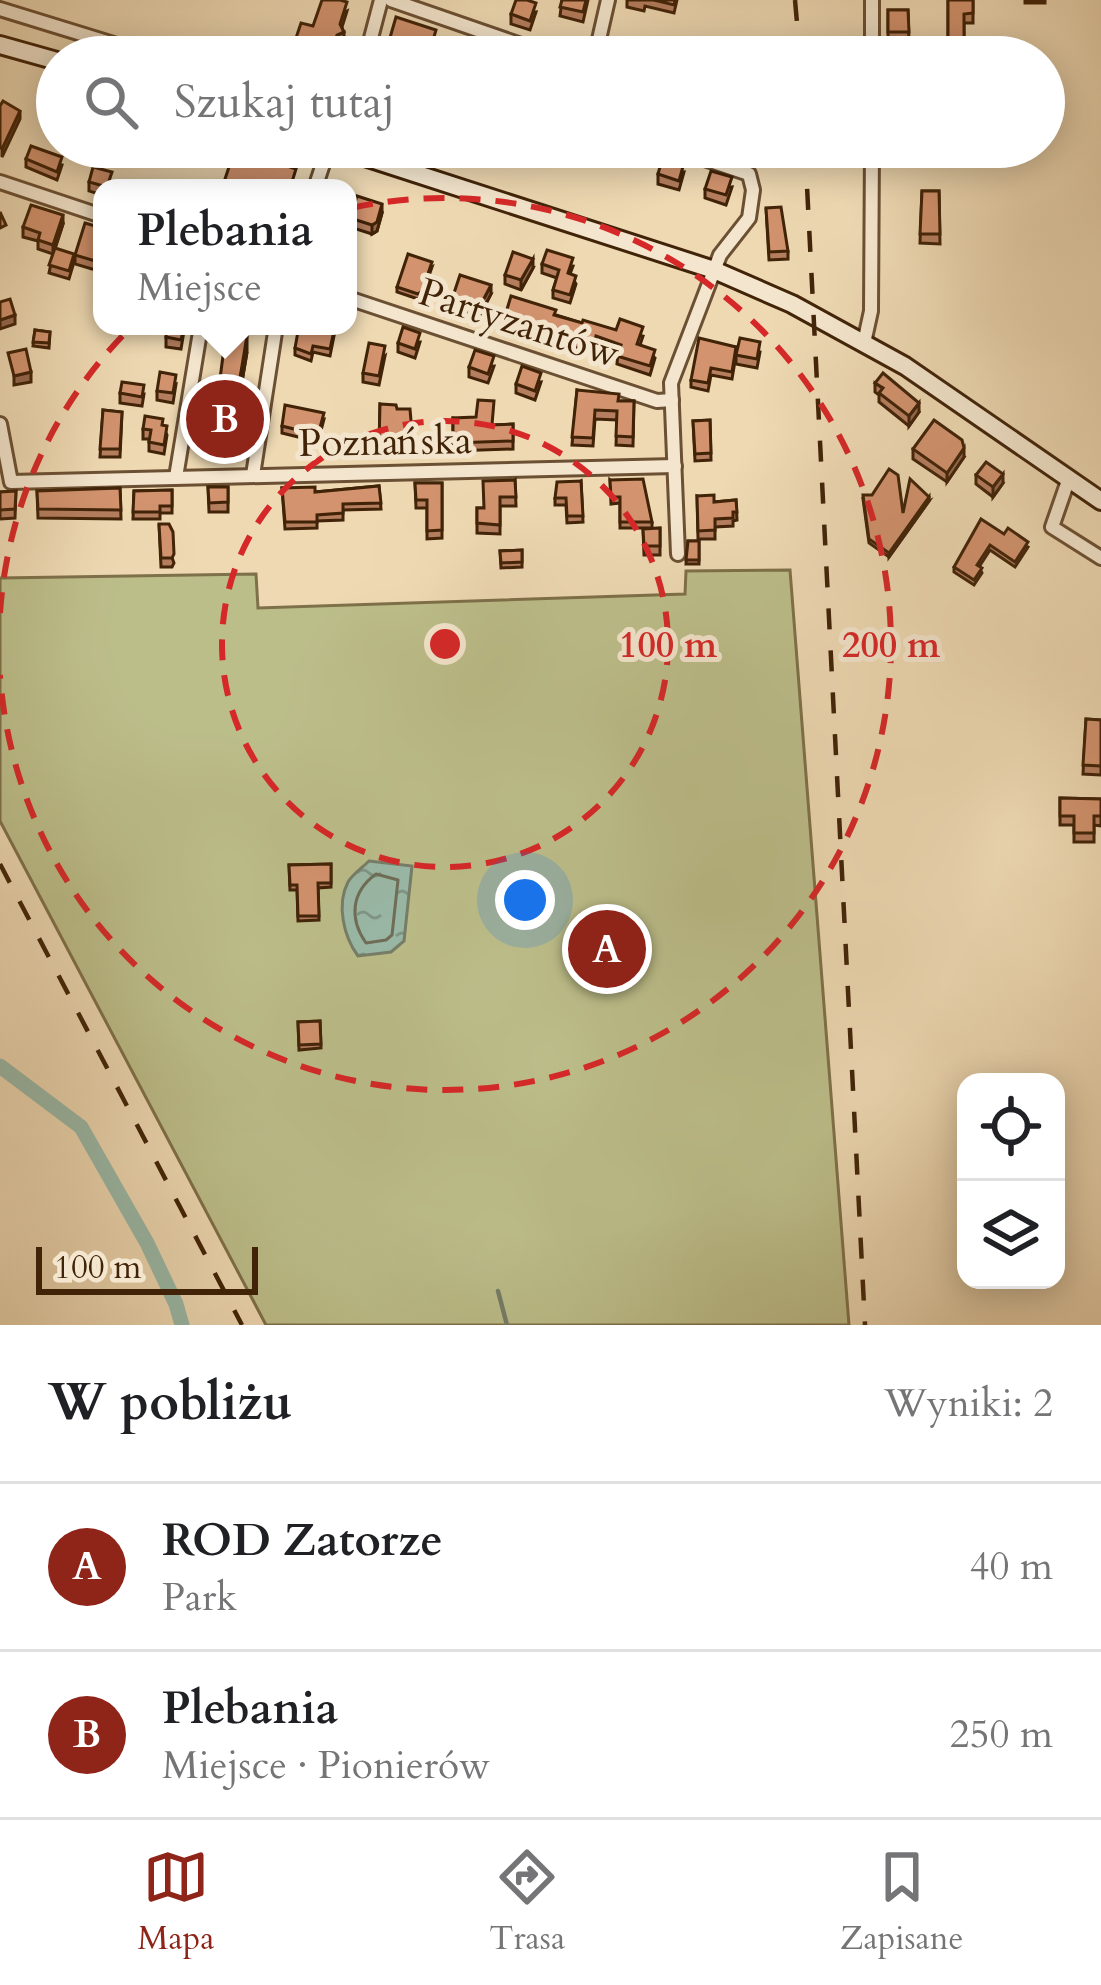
<!DOCTYPE html>
<html lang="pl">
<head>
<meta charset="utf-8">
<style>
	body { margin:0; font-family:Cardo,serif; background:#f2f2f2; color:#202124 }
	.controls { position:absolute; right:36px; bottom:36px; display:grid; overflow:hidden; border-radius:24px; box-shadow:0 6px 30px #0003 }
	.controls button { width:108px; height:108px; display:grid; place-items:center; padding:0; border:0; border-bottom:3px solid #e0e0e0; background:#fff; color:#202124; font:60px sans-serif }
	.scale { position:absolute; left:36px; bottom:30px; width:222px; box-sizing:border-box; padding-left:12px; border:6px solid #412308; border-top:0; font-size:33px; line-height:42px; white-space:nowrap; color:#412308; -webkit-text-stroke:9px #f4e6ce; paint-order:stroke }
	.you { position:absolute; left:525px; top:900px; width:42px; height:42px; margin:-30px; border:9px solid #fff; border-radius:50%; background:#1a73e8; box-shadow:0 0 0 18px #1a73e833 }
	.badge { display:grid; place-items:center; width:78px; height:78px; border-radius:50%; background:#8f2418; color:#fff; font-size:39px; font-weight:700 }
	.pin { position:absolute; translate:-50% -50%; border:6px solid #fff; box-shadow:0 3px 12px #0006 }
	.popup { position:absolute; left:93px; top:179px; width:264px; height:156px; box-sizing:border-box; display:grid; place-content:center; border-radius:24px; background:#fff; filter:drop-shadow(0 3px 9px #0005); font-size:39px; white-space:nowrap; color:#757577 }
	.popup b { font-size:45px; color:#202124 }
	.popup::after { content:''; position:absolute; left:50%; top:100%; margin-left:-24px; border:24px solid transparent; border-top-color:#fff }
	.list { margin:0; padding:0; list-style:none }
	h2 { display:flex; justify-content:space-between; align-items:center; height:156px; margin:0; padding:0 48px; font-size:51px }
	h2 small { font-size:39px; font-weight:400; color:#757577 }
	.list li { display:grid; grid-template-columns:78px 1fr auto; gap:36px; align-items:center; box-sizing:border-box; height:168px; padding:0 48px; border-top:3px solid #e0e0e0 }
	.list b { display:block; font-size:45px; white-space:nowrap }
	.list p { margin:0; font-size:39px; white-space:nowrap; color:#757577 }
	.list em { font-size:39px; font-style:normal; color:#757577 }
	.icon { flex:none; width:66px; height:66px; fill:none; stroke:currentColor; stroke-width:2; stroke-linecap:round; stroke-linejoin:round }
	.map { position:relative; flex:none; width:1101px; height:1325px; overflow:hidden }
	.search { position:absolute; background:#fff; box-shadow:0 6px 30px #0003; left:36px; right:36px; top:36px; height:132px; display:flex; align-items:center; gap:30px; box-sizing:border-box; padding:0 42px; border-radius:66px; color:#757577; font-size:45px }
	.sheet { height:492px; background:#fff }
	nav { display:flex; justify-content:space-around; align-items:center; box-sizing:border-box; height:168px; border-top:3px solid #e0e0e0; background:#fff; font-size:33px; color:#757577 }
	nav a { display:grid; justify-items:center; gap:6px }
	nav .on { color:#8f2418 }
	.map>svg:first-child { display:block }
</style>
</head>
<body>
<div class="map">
<svg width="1101" height="1325" viewBox="0 0 1101 1325">
	<defs>
		<pattern id="water-ripples" width="26" height="14" patternUnits="userSpaceOnUse" patternTransform="scale(3)"><rect width="26" height="14" fill="#9abaa9"/><path d="M2 4q2-2 4 0t4 0M15 11q2-2 4 0t4 0" fill="none" stroke="#7f9788"/></pattern>
	</defs>
	<rect width="100%" height="100%" fill="#eed9b3"/>
	<filter id="stains"><feTurbulence type="fractalNoise" baseFrequency=".00167" numOctaves="4"/><feColorMatrix values="0 0 0 0 .2 0 0 0 0 .09 0 0 0 0 .02 0 0 0 .5 -.17"/></filter>
	<radialGradient id="worn" r=".72"><stop offset=".6" stop-color="#630" stop-opacity="0"/><stop offset="1" stop-color="#630" stop-opacity=".3"/></radialGradient>
	<polygon fill="#bcbe8a" stroke="#7e7049" stroke-width="3" points="790,570 849,1325 266,1325 0,821 0,578 256,574 258,608 685,594 686,571"/>
	<path fill="url(#water-ripples)" stroke="#767e69" stroke-width="3" d="M369,861L412,866L404,941L391,952L358,956C344,937 336,905 348,882C352,875 363,867 369,861Z"/>
	<g fill="none" stroke-linecap="round" stroke-linejoin="round">
		<path stroke="#6e6e58" stroke-width="3" d="M376,874L398,880L392,935L386,940L366,943C349,919 351,892 376,874Z"/>
		<polyline stroke="#767e69" stroke-width="4.5" points="498,1291 507,1325"/>
		<polyline stroke="#9abaa9" stroke-width="15" points="0,1066 81,1127 147,1243 176,1304 182,1325"/>
		<g stroke="#6c5033" stroke-width="18">
			<g id="street">
				<polyline points="391,0 556,57"/>
				<polyline points="0,9 156,57"/>
				<polyline points="366,57 381,0"/>
				<polyline points="595,57 608,0"/>
				<polyline points="872,57 872,0"/>
				<polyline points="669,147 749,174 753,190 749,218 720,255 671,383 678,554"/>
				<polyline points="0,182 102,216"/>
				<polyline points="315,188 323,164 335,147"/>
				<polyline points="348,298 657,401 672,400"/>
				<polyline points="864,343 871,311 872,147"/>
				<polyline points="0,424 11,482 675,466"/>
				<polyline points="253,475 276,326"/>
				<polyline points="176,477 201,326"/>
				<polyline points="1069,478 1052,527 1101,558"/>
			</g>
		</g>
		<g stroke="#412308" stroke-width="22">
			<g id="secondary">
				<polyline points="0,45 57,61"/>
				<polyline points="334,147 714,270 792,304 905,366 1101,501"/>
			</g>
		</g>
		<use href="#street" stroke="#f4e6ce" stroke-width="12"/>
		<use href="#secondary" stroke="#f4e6ce" stroke-width="16"/>
		<g stroke="#412308" stroke-width="4.5" stroke-dasharray="21 21" stroke-linecap="butt">
			<polyline points="795,0 800,57"/>
			<polyline points="805,147 865,1325"/>
			<polyline points="0,864 242,1325"/>
		</g>
	</g>
	<g fill="#b57e5f" stroke="#412308" stroke-width="3">
		<polygon points="562,0 588,0 583,22 560,16"/>
		<polygon points="627,0 677,0 674,13 645,6 644,11 627,7"/>
		<polygon points="948,0 973,0 973,23 964,23 964,49 948,49"/>
		<rect x="1025" y="0" width="20" height="3"/>
		<polygon points="888,10 908,10 909,41 888,41"/>
		<polygon points="347,11 342,27 344,40 337,44 333,57 318,57 319,53 296,46 296,38 313,26"/>
		<polygon points="536,12 530,30 511,24 511,14"/>
		<polygon points="436,39 431,57 410,57 389,50 389,41"/>
		<polygon points="26,159 62,165 57,180 26,167"/>
		<polygon points="684,172 679,190 658,184 658,174"/>
		<polygon points="89,182 112,182 109,188 102,188 102,195 89,191"/>
		<polygon points="732,187 726,205 705,198 705,189"/>
		<polygon points="922,191 939,191 940,244 920,243"/>
		<polygon points="766,208 788,251 788,259 769,260"/>
		<polygon points="382,213 377,231 372,234 350,227 350,218"/>
		<polygon points="63,224 55,248 74,262 69,279 49,273 53,254 38,249 38,241 23,237 23,227"/>
		<polygon points="102,228 102,272 75,264 75,255"/>
		<polygon points="542,264 573,266 570,274 576,284 570,303 553,298 553,290 557,278 542,273"/>
		<polygon points="432,267 422,296 418,299 397,292 397,287"/>
		<polygon points="533,268 521,290 505,284 505,275"/>
		<polygon points="491,294 479,317 452,308 452,299"/>
		<polygon points="556,315 582,323 643,336 640,345 655,358 650,375 617,364 618,353 596,345 594,354 561,343 561,338 505,325 505,316"/>
		<polygon points="336,326 330,356 313,352 311,361 295,355 295,348"/>
		<polygon points="35,330 50,332 49,348 33,346"/>
		<polygon points="184,331 181,349 166,347 166,337"/>
		<polygon points="420,342 415,358 398,352 398,343"/>
		<polygon points="736,347 760,352 757,368 736,364 736,355 732,379 711,375 708,391 691,387 691,380"/>
		<polygon points="247,352 233,435 215,432 215,417"/>
		<polygon points="385,356 379,385 363,382 363,373"/>
		<polygon points="494,366 488,383 469,377 469,367"/>
		<polygon points="541,382 535,400 516,393 516,384"/>
		<polygon points="875,383 919,412 909,426 879,402 879,395 875,392"/>
		<polygon points="176,384 173,403 157,400 157,391"/>
		<polygon points="577,390 618,401 634,401 633,446 616,445 617,420 595,419 593,446 572,445"/>
		<polygon points="120,393 144,394 142,406 120,403"/>
		<polygon points="380,404 397,409 413,444 413,451 379,452"/>
		<polygon points="103,410 122,412 120,457 100,457"/>
		<polygon points="453,418 493,425 513,424 513,449 453,451"/>
		<polygon points="324,419 318,442 282,433 282,426"/>
		<polygon points="710,420 711,460 695,461 693,421"/>
		<polygon points="162,425 167,435 164,454 149,451 149,439 143,439 143,429"/>
		<polygon points="913,449 964,457 947,482 913,459"/>
		<polygon points="976,475 1003,483 993,497 976,484"/>
		<polygon points="515,480 516,506 500,506 500,534 477,533 477,508 483,508"/>
		<polygon points="610,480 652,522 652,528 620,528 620,503 611,504"/>
		<polygon points="581,481 583,522 567,523 566,505 555,505 555,498"/>
		<polygon points="415,483 442,483 442,538 427,539 427,508 416,508"/>
		<polygon points="379,486 381,509 343,510 343,520 317,521 317,528 285,529 282,488 315,492"/>
		<polygon points="208,487 228,487 228,512 209,512"/>
		<polygon points="120,488 121,519 38,518 37,491"/>
		<polygon points="172,490 172,513 160,513 160,519 133,519 134,491"/>
		<polygon points="16,491 15,518 0,519 0,492"/>
		<polygon points="697,496 714,502 736,500 737,520 733,521 733,526 715,527 715,539 698,539"/>
		<polygon points="863,499 903,513 929,501 889,557 869,543"/>
		<polygon points="159,524 174,563 172,567 161,567"/>
		<polygon points="660,528 660,555 644,555 643,529"/>
		<polygon points="1004,534 1028,547 1015,567 990,550 979,567 982,573 974,585 954,572 954,567"/>
		<polygon points="688,541 699,541 699,564 686,564"/>
		<polygon points="522,550 522,567 501,568 500,551"/>
		<polygon points="1086,719 1101,720 1101,775 1083,774"/>
		<polygon points="1060,798 1101,799 1101,826 1094,825 1094,842 1074,842 1074,825 1060,825"/>
		<polygon points="331,864 331,887 318,888 319,920 298,921 297,890 290,890 289,865"/>
		<polygon points="320,1021 321,1048 299,1050 298,1022"/>
	</g>
	<g fill="#93674d" stroke="#412308" stroke-width="3">
		<polygon points="344,32 344,40 337,44 333,57 330,57 337,35"/>
		<polygon points="20,111 20,119 2,157 2,149"/>
		<polygon points="382,204 382,213 377,231 372,234 372,225"/>
		<polygon points="63,215 63,224 53,255 53,245"/>
		<polygon points="533,259 533,268 521,290 521,280"/>
		<polygon points="491,285 491,294 479,317 479,308"/>
		<polygon points="15,315 15,324 0,329 0,320"/>
		<polygon points="247,336 247,352 233,435 233,419"/>
		<polygon points="31,372 31,382 14,385 14,376"/>
		<polygon points="919,403 919,412 909,426 909,416"/>
		<polygon points="964,448 964,457 947,482 947,473"/>
		<polygon points="1003,474 1003,483 993,497 993,487"/>
		<polygon points="929,497 929,501 889,557 889,553"/>
	</g>
	<g fill="#d2936e" stroke="#412308" stroke-width="3">
		<polygon points="322,0 340,0 347,2 340,24 344,32 337,35 330,57 318,55 321,45 296,38 301,23 313,26"/>
		<polygon points="516,0 527,0 536,3 530,21 511,14"/>
		<polygon points="562,0 586,0 583,12 560,7"/>
		<polygon points="654,0 675,0 674,5"/>
		<polygon points="948,0 973,0 973,13 964,14 964,40 948,40"/>
		<polygon points="888,10 908,10 909,32 888,32"/>
		<polygon points="396,17 436,30 429,54 389,41"/>
		<polygon points="460,38 499,50 496,57 454,57"/>
		<polygon points="630,49 653,57 628,57"/>
		<polygon points="3,101 20,111 2,149 0,147 0,106"/>
		<polygon points="31,146 62,157 57,172 26,159"/>
		<polygon points="246,152 296,169 292,182 288,181 286,188 222,188 231,161 242,165"/>
		<polygon points="663,156 684,163 679,181 658,174"/>
		<polygon points="93,167 112,172 107,187 89,182"/>
		<polygon points="711,171 732,177 726,195 705,189"/>
		<polygon points="143,183 159,188 141,188"/>
		<polygon points="922,191 939,191 940,234 920,234"/>
		<polygon points="357,196 382,204 377,222 372,225 350,218"/>
		<polygon points="31,205 63,215 53,245 38,240 40,233 23,227"/>
		<polygon points="781,207 788,251 769,252 766,208"/>
		<polygon points="0,212 6,225 0,228"/>
		<polygon points="85,223 102,228 102,263 75,255"/>
		<polygon points="55,248 74,254 69,271 49,265"/>
		<polygon points="547,250 573,258 568,273 576,276 570,295 553,290 559,270 542,264"/>
		<polygon points="513,252 533,259 521,280 505,275"/>
		<polygon points="408,254 432,262 422,291 418,294 397,287"/>
		<polygon points="460,275 491,285 479,308 452,299"/>
		<polygon points="511,296 556,310 554,315 582,323 583,320 616,330 620,319 643,327 637,344 655,350 650,366 617,356 621,345 596,336 594,345 561,334 562,330 505,316"/>
		<polygon points="10,299 15,315 0,320 0,302"/>
		<polygon points="167,326 184,326 181,340 166,337"/>
		<polygon points="299,326 335,326 330,349 313,346 311,354 295,348"/>
		<polygon points="403,327 420,333 415,349 398,343"/>
		<polygon points="35,330 50,332 49,343 33,342"/>
		<polygon points="226,333 247,336 233,419 215,417"/>
		<polygon points="699,338 736,347 732,372 711,368 708,383 691,380"/>
		<polygon points="740,338 760,342 757,359 736,355"/>
		<polygon points="369,343 385,346 379,376 363,373"/>
		<polygon points="26,349 31,372 14,376 8,353"/>
		<polygon points="475,350 494,356 488,374 469,367"/>
		<polygon points="522,366 541,373 535,391 516,384"/>
		<polygon points="160,372 176,375 173,393 157,391"/>
		<polygon points="883,373 919,403 909,416 879,393 883,388 875,383"/>
		<polygon points="122,382 144,385 142,397 120,393"/>
		<polygon points="577,390 619,394 618,401 634,401 633,437 616,436 617,411 595,410 593,438 572,437"/>
		<polygon points="478,400 494,401 492,425 513,424 513,441 453,443 453,418 476,417"/>
		<polygon points="380,404 396,405 397,409 410,409 413,444 379,444"/>
		<polygon points="285,405 324,413 318,435 282,426"/>
		<polygon points="103,410 122,412 120,449 100,449"/>
		<polygon points="145,416 163,419 162,425 167,426 164,445 149,442 151,430 143,429"/>
		<polygon points="710,420 711,453 695,454 693,421"/>
		<polygon points="934,420 962,440 964,448 947,473 913,449"/>
		<polygon points="986,462 1003,474 993,487 976,475"/>
		<polygon points="889,469 898,475 903,513 910,479 929,497 889,553 869,539 863,495 872,495"/>
		<polygon points="643,479 652,522 620,522 620,497 611,497 610,480"/>
		<polygon points="515,480 516,497 500,497 500,525 477,523 477,508 484,508 483,481"/>
		<polygon points="581,481 583,516 567,516 566,498 555,498 557,482"/>
		<polygon points="415,483 442,483 442,530 427,531 427,500 416,500"/>
		<polygon points="379,486 381,503 343,504 343,513 317,515 317,522 285,522 282,488 315,487 315,492"/>
		<polygon points="208,487 228,487 228,502 209,503"/>
		<polygon points="120,488 121,510 38,509 37,491"/>
		<polygon points="172,490 172,506 160,506 160,512 133,512 134,491"/>
		<polygon points="16,491 15,509 0,510 0,492"/>
		<polygon points="714,495 714,502 736,500 737,512 733,512 733,518 715,519 715,530 698,531 697,496"/>
		<polygon points="981,519 1004,534 1008,528 1028,542 1015,562 990,545 977,565 982,568 974,580 954,567"/>
		<polygon points="159,524 169,524 173,532 174,554 172,558 161,558"/>
		<polygon points="660,528 660,546 644,546 643,529"/>
		<polygon points="688,541 699,541 699,560 686,560"/>
		<polygon points="522,550 522,562 501,563 500,551"/>
		<polygon points="1086,719 1101,720 1101,766 1083,765"/>
		<polygon points="1060,798 1101,799 1101,816 1094,816 1094,833 1074,833 1074,816 1060,816"/>
		<polygon points="331,864 331,883 318,883 319,916 298,916 297,885 290,885 289,865"/>
		<polygon points="320,1021 321,1044 299,1045 298,1022"/>
	</g>
	<g fill="none" stroke="#d62828" stroke-width="6" stroke-dasharray="21 15">
		<circle cx="445" cy="644" r="223"/>
		<path d="M0 613A446 446 0 1 1 0 675"/>
	</g>
	<g text-anchor="middle" dominant-baseline="central" stroke-width="10" stroke-linejoin="round" paint-order="stroke">
		<g font-size="39" fill="#412308" stroke="#f4e6ce">
			<text transform="translate(519 323) rotate(18)">Partyzantów</text>
			<text transform="translate(385 442) rotate(-1)">Poznańska</text>
		</g>
	</g>
	<circle cx="445" cy="644" r="18" fill="#d62828" stroke="#f4e6ce" stroke-width="6"/>
	<g font-size="36" text-anchor="middle" font-weight="bold" fill="#d62828" stroke="#f4e6ce" stroke-width="10" stroke-linejoin="round" paint-order="stroke">
		<text x="668" y="657">100 m</text>
		<text x="891" y="657">200 m</text>
	</g>
	<rect width="100%" height="100%" filter="url(#stains)"/>
	<rect width="100%" height="100%" fill="url(#worn)"/>
</svg>
<div class="controls">
<button><svg class="icon" aria-label="locate" viewBox="0 0 24 24"><circle cx="12" cy="12" r="6"/><path d="M12 2v4M12 18v4M2 12h4M18 12h4"/></svg></button>
<button><svg class="icon" aria-label="layers" viewBox="0 0 24 24"><path d="M12 4l9 5-9 5-9-5zM3 14l9 5 9-5"/></svg></button>
</div>
<div class="scale">100 m</div>
<div class="you"></div>
<div class="pin badge" style="left:607px;top:949px">A</div>
<div class="pin badge" style="left:225px;top:419px">B</div>
<div class="popup"><b>Plebania</b>Miejsce</div>
<div class="search"><svg class="icon" aria-label="search" viewBox="0 0 24 24"><circle cx="10" cy="10" r="6"/><path d="M15 15l6 6"/></svg>Szukaj tutaj</div>
</div>
<section class="sheet">
<h2>W pobliżu<small>Wyniki: 2</small></h2>
<ul class="list">
<li><span class="badge">A</span><div><b>ROD Zatorze</b><p>Park</p></div><em>40 m</em></li>
<li><span class="badge">B</span><div><b>Plebania</b><p>Miejsce · Pionierów</p></div><em>250 m</em></li>
</ul>
</section>
<nav>
<a class="on"><svg class="icon" aria-label="map" viewBox="0 0 24 24"><path d="M3 6l6-2 6 2 6-2v14l-6 2-6-2-6 2zM9 4v14M15 6v14"/></svg>Mapa</a>
<a><svg class="icon" aria-label="directions" viewBox="0 0 24 24"><path d="M12 3l9 9-9 9-9-9zM9 14v-3h6M13 9l2 2-2 2"/></svg>Trasa</a>
<a><svg class="icon" aria-label="saved" viewBox="0 0 24 24"><path d="M7 4h10v16l-5-4-5 4z"/></svg>Zapisane</a>
</nav>
</body>
</html>
